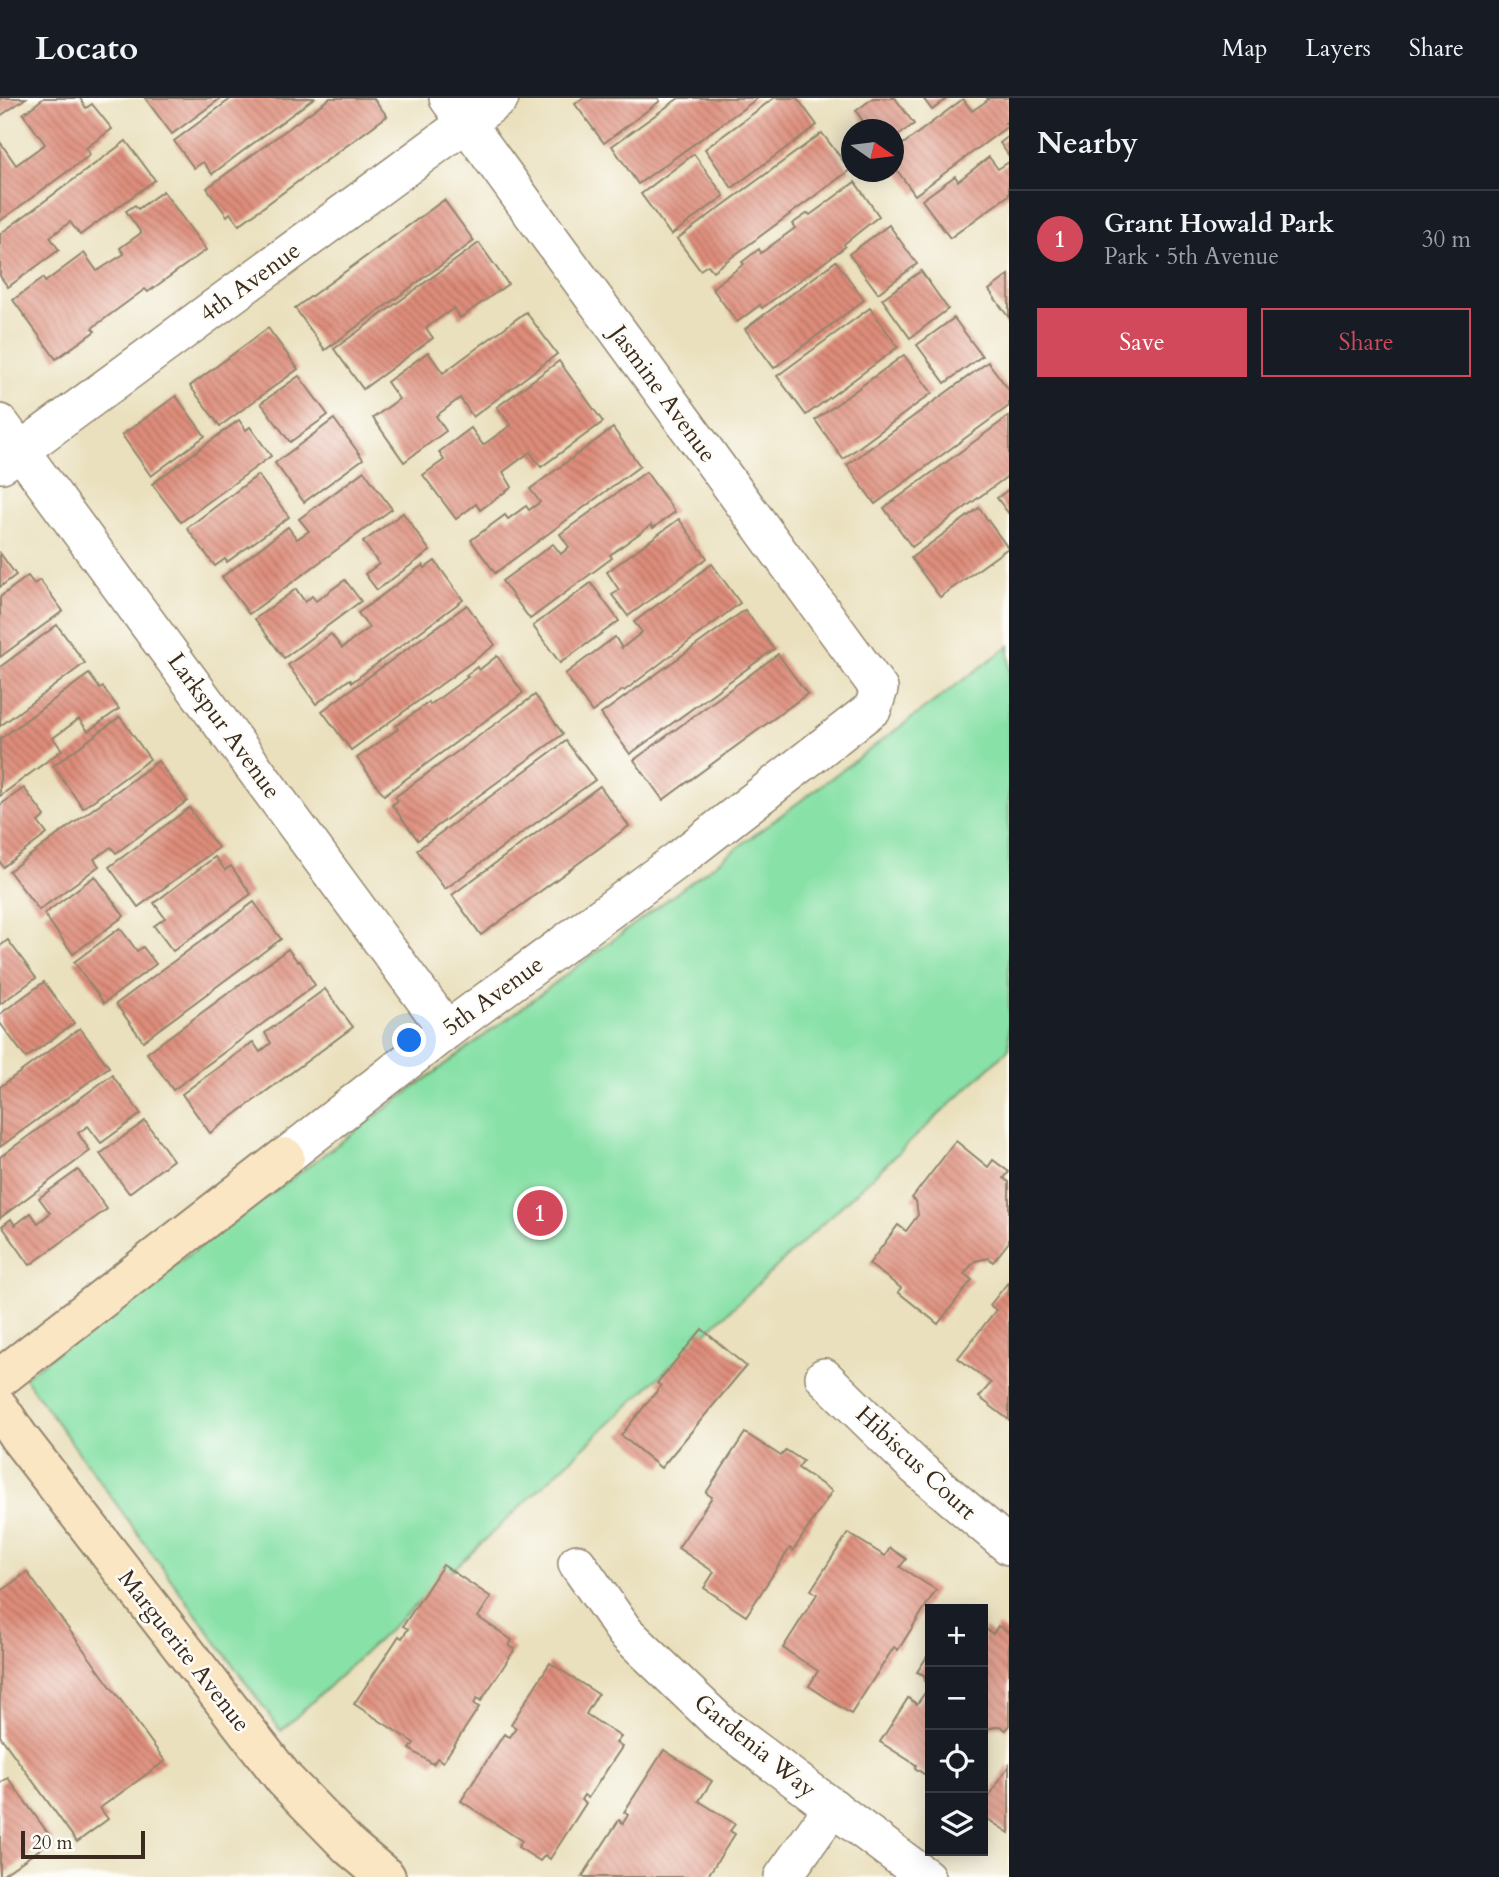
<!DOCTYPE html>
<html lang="en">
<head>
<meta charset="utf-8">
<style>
	body { margin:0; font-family:Cardo,serif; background:#20242c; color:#f1f3f6 }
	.controls { position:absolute; right:21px; bottom:21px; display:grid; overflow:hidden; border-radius:0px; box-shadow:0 4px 18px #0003 }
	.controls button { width:63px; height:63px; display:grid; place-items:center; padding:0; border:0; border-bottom:2px solid #363941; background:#171b24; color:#f1f3f6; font:35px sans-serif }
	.compass { position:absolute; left:841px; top:21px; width:63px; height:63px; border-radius:50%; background:#171b24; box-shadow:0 4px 18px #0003; rotate:104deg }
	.scale { position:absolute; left:21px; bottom:18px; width:124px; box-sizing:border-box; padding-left:7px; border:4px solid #3b2a1e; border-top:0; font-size:19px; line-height:24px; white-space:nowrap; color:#3b2a1e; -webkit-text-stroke:5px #fdfcf7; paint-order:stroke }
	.you { position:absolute; left:410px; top:943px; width:24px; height:24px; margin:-18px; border:5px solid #fff; border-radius:50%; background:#1a73e8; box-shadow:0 0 0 10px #1a73e833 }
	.badge { display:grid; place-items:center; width:46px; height:46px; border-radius:50%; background:#d1495b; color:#fff; font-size:23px; font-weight:700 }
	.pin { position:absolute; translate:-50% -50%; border:4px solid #fff; box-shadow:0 2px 7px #0006 }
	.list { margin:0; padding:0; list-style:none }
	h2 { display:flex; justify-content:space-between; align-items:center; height:91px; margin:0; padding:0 28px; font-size:30px }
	h2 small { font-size:23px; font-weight:400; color:#9ea1a6 }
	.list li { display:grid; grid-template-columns:46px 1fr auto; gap:21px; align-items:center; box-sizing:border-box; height:98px; padding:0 28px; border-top:2px solid #363941 }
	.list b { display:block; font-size:26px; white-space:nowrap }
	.list p { margin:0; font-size:23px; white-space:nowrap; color:#9ea1a6 }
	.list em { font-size:23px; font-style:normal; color:#9ea1a6 }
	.actions { display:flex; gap:14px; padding:21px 28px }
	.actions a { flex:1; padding:16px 0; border:2px solid #d1495b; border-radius:0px; text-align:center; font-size:24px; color:#d1495b }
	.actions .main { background:#d1495b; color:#fff }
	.icon { flex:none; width:38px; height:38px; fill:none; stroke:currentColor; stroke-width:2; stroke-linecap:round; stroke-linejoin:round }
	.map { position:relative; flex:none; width:1009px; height:1779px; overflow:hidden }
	header { display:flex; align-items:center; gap:42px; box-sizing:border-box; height:98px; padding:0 35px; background:#171b24; border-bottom:2px solid #363941 }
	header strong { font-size:33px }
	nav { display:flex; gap:38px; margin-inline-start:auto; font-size:24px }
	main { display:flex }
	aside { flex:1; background:#171b24 }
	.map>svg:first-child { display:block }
</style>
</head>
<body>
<header>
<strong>Locato</strong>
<nav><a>Map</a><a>Layers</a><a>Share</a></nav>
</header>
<main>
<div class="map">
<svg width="1009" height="1779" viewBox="0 0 1009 1779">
	<defs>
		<pattern id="building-back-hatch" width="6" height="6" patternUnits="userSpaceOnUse" patternTransform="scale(1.75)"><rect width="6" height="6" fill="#de8c7a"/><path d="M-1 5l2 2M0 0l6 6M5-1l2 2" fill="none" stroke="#b57363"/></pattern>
	</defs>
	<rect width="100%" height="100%" fill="#fdfcf7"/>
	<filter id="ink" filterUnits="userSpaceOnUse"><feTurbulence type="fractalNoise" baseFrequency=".0143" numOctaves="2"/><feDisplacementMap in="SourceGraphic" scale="14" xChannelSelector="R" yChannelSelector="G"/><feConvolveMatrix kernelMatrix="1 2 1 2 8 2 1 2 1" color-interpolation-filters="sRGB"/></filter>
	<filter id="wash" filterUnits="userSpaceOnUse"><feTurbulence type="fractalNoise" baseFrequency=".00686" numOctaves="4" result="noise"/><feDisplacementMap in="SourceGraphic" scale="28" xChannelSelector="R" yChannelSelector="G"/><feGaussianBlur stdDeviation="1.57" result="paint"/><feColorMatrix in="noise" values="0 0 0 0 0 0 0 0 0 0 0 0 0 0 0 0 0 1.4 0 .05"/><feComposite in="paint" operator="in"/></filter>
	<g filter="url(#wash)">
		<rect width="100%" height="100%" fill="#eae0bd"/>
		<polygon fill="#88e1a7" stroke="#628662" stroke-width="2" points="1009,548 1009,951 281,1633 24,1279"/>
		<g id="blocks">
			<g fill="url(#building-back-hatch)">
				<polygon points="0,0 26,0 0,18"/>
				<polygon points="44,0 80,0 86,10 92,6 112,31 86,50 90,57 0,123 0,44 16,67 45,46 23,16"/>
				<polygon points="145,0 221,0 172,36"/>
				<polygon points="232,0 314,0 212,76 203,64 194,70 174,43"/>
				<polygon points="330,0 373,0 387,18 239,127 230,115 227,118 207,90"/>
				<polygon points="584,0 658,0 660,3 604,45 575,6"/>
				<polygon points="679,0 758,0 638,86 612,48"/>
				<polygon points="774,0 797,0 817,27 732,90 705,51"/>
				<polygon points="873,0 895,0 914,26 894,40 894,32 869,32 856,13"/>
				<polygon points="923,0 948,0 932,12"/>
				<polygon points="987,0 1009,0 1009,22 1005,25 1008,28 915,97 894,68 894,53 963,1 972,13 988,2"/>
				<polygon points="822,35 850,72 713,173 708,167 700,172 677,141"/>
				<polygon points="1009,38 1009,58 1000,45"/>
				<polygon points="126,43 155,82 80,137 70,124 50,139 59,152 8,189 0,178 0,136"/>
				<polygon points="694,56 724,98 671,137 641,96"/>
				<polygon points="989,59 998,71 1009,64 1009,97 950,140 922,102 955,78 958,83"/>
				<polygon points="855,84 879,118 844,146 845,149 762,210 760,207 737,224 712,190 744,166 742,164 759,151 761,155 795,130 792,126 808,115 810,117"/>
				<polygon points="163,93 206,152 148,194 145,191 92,230 95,233 56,261 13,202 43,180 45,184 84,155 97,173 124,156 120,150 141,135 126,113 135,107 138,111"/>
				<polygon points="444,102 474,143 325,252 295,210"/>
				<polygon points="889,127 917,166 878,195 849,156"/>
				<polygon points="479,145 508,186 460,220 454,210 426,230 433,240 363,291 334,251"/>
				<polygon points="836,163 864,202 774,270 745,231"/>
				<polygon points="921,173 948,211 910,240 882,201"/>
				<polygon points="1009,177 1009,220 989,192"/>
				<polygon points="870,210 898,249 806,317 777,278"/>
				<polygon points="526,214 557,256 473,319 460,300 436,318 446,333 404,364 373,320 399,301 387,284 428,254 443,275"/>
				<polygon points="954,220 982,258 945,285 917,247"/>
				<polygon points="268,230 298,271 220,328 190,288"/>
				<polygon points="904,257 932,295 843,361 815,322"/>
				<polygon points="559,263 603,324 541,369 530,354 503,374 512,389 480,412 476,406 456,421 423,377 444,362 439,354 471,330 483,347 511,327 497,309"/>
				<polygon points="988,264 1009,292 1009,308 875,406 847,367"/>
				<polygon points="299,278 328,317 290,344 261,305"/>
				<polygon points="176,298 205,338 151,378 122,337"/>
				<polygon points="1009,318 1009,377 912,449 884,410"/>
				<polygon points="334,321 363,361 304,404 275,365"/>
				<polygon points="239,322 246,332 250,329 271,358 181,424 152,386"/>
				<polygon points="613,330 640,368 495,475 471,442 505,417 508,421 526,408 529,412 540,404 530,391"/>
				<polygon points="364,373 392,411 249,516 222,479 288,429 297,441 309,433 299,421"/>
				<polygon points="646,374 675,414 653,430 651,427 610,457 612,460 530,521 502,483 553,446 561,456 569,449 560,436"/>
				<polygon points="258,377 289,419 227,464 225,461 215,468 187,430"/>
				<polygon points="1009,391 1009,416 997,400"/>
				<polygon points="979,410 1008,450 940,499 911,460"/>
				<polygon points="403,415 430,453 377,492 365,476 379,466 363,444"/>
				<polygon points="679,421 707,460 628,518 612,497 619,492 607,474"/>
				<polygon points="0,455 16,477 0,489"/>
				<polygon points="435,463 463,502 352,584 350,581 316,606 288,567 331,536 342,550 369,530 358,515 423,467 425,470"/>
				<polygon points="712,466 740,505 624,593 623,592 592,614 565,576 615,539 622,550 642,534 634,524"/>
				<polygon points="28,478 34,486 40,482 63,513 0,559 0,499"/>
				<polygon points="345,482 361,503 284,560 255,521 296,491 305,504 312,498 316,503"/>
				<polygon points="591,485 619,523 560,565 533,528"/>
				<polygon points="467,507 495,547 351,652 322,613"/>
				<polygon points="745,512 774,551 630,656 601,616"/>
				<polygon points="57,527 85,565 0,628 0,569"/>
				<polygon points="778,556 807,596 663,702 634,662"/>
				<polygon points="497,558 523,595 384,697 357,660 398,631 396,628 429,604 430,607 468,579 466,577 477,569 479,572"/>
				<polygon points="89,576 100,591 103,589 119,611 88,633 79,621 53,640 62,652 0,698 0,641"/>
				<polygon points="535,597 563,636 418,742 392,707 398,703 395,699"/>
				<polygon points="120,619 150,661 83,710 53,668"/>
				<polygon points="566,643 595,682 445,791 417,752"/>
				<polygon points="158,663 187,703 116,755 111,749 94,761 99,768 39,812 9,773"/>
				<polygon points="600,688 629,728 481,837 452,797"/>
				<polygon points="24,690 45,718 38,724 47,736 3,769 0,764 0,707"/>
				<polygon points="189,710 218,750 138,809 109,769"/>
				<polygon points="215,759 225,772 231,768 251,796 173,853 154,828 165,820 154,805"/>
				<polygon points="95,778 124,818 73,856 44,816"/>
				<polygon points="254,804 281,841 143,943 116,906"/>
				<polygon points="120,830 137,853 143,849 156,866 104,905 74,864"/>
				<polygon points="8,842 36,880 0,906 0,848"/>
				<polygon points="288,851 298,864 300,863 315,887 173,992 147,955"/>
				<polygon points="44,884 74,925 26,960 0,925 0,916"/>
				<polygon points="325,891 353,929 210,1035 182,996 253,944 260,954 271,945 265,935"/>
				<polygon points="80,930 109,969 0,1049 0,989"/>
				<polygon points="112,977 141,1016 101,1045 88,1028 78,1035 90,1053 0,1120 0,1059"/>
				<polygon points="145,1023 173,1062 129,1095 100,1056"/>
				<polygon points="956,1043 988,1069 993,1062 1009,1074 1004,1080 1009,1084 1009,1144 993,1164 989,1160 975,1163 964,1176 972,1182 938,1226 898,1194 901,1190 869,1166 898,1127 906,1133 918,1117 916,1103 912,1100"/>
				<polygon points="78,1072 107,1111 30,1167 2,1128 11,1121 15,1127 31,1115 38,1125 50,1115 39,1100"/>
				<polygon points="1009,1183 1009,1322 979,1299 991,1285 958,1260 996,1212 990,1207"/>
				<polygon points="702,1231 746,1268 661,1370 621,1337 661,1288 657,1285"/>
				<polygon points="745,1335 781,1358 786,1352 803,1363 798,1370 832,1393 793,1453 790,1450 746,1518 704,1490 714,1474 678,1450 712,1399 706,1395"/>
				<polygon points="848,1435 885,1458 890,1450 906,1461 900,1469 936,1492 898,1552 894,1549 851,1616 809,1588 818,1573 783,1550 817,1496 811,1492"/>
				<polygon points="443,1467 491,1499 478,1519 512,1542 509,1548 515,1551 481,1603 477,1600 474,1606 479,1609 443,1664 437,1660 433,1666 410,1651 414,1645 354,1606 399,1538 402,1540 408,1531 403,1528"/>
				<polygon points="27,1474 165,1663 100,1710 108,1721 77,1744 0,1638 0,1494"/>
				<polygon points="998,1528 1009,1535 1009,1627 1006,1632 1000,1628 986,1631 983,1636 983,1529 993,1536"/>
				<polygon points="930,1554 930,1680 915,1670 916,1667 880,1644 908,1600 917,1606 927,1592 924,1577 917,1574"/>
				<polygon points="550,1565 598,1596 586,1616 621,1639 616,1645 622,1649 588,1700 584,1697 581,1702 586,1705 550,1761 545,1757 540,1763 518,1749 522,1743 461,1703 504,1636 510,1639 516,1630 511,1626"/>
				<polygon points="664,1652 712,1683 699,1703 735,1726 730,1733 735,1736 707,1779 582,1779 619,1722 623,1725 628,1717 624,1714"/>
				<polygon points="1009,1667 1009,1735 983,1718 983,1708"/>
				<polygon points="8,1680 53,1742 0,1779 0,1685"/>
			</g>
		</g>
	</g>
	<g filter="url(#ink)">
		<use href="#blocks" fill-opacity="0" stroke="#92856e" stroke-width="2"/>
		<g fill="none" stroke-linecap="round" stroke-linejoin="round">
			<g stroke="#92856e" stroke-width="40">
				<g id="street">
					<polyline points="0,325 447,932"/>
					<polyline points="2,366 500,0"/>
					<polyline points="285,1059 447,932 679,761 873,610 879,591 448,0"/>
					<polyline points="824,1279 916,1369 1009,1448"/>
					<polyline points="577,1465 625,1534 722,1627 926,1779"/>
					<polyline points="783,1779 833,1709"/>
				</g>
			</g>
			<g stroke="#92856e" stroke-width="42">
				<g id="secondary">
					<polyline points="0,1280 285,1059"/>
					<polyline points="0,1311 18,1338 285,1682 350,1749 386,1779"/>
				</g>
			</g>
			<use href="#street" stroke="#fff" stroke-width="37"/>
			<use href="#secondary" stroke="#fbe6c4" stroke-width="38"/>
		</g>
	</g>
	<g text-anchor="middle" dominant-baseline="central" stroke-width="5" stroke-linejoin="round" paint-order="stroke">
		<g font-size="24" fill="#3b2a1e" stroke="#fdfcf7">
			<text transform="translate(250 184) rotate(-36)">4th Avenue</text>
			<text transform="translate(663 296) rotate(54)">Jasmine Avenue</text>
			<text transform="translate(224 628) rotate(54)">Larkspur Avenue</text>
			<text transform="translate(493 898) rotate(-36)">5th Avenue</text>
			<text transform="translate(916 1365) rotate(43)">Hibiscus Court</text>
			<text transform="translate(184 1553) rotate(52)">Marguerite Avenue</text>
			<text transform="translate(755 1648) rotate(39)">Gardenia Way</text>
		</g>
	</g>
</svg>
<div class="controls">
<button>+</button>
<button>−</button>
<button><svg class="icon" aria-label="locate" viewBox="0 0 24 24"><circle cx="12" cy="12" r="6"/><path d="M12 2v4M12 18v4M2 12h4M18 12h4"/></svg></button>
<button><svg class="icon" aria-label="layers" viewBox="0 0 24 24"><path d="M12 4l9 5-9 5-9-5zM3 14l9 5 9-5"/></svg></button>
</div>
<svg class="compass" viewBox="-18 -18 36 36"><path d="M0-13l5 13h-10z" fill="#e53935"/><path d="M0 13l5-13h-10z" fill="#9ea1a6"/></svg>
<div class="scale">20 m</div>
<div class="you"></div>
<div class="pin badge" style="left:540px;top:1115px">1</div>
</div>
<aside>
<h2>Nearby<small></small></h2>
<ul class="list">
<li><span class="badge">1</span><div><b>Grant Howald Park</b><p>Park · 5th Avenue</p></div><em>30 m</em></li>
</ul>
<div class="actions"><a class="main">Save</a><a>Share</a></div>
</aside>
</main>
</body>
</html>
